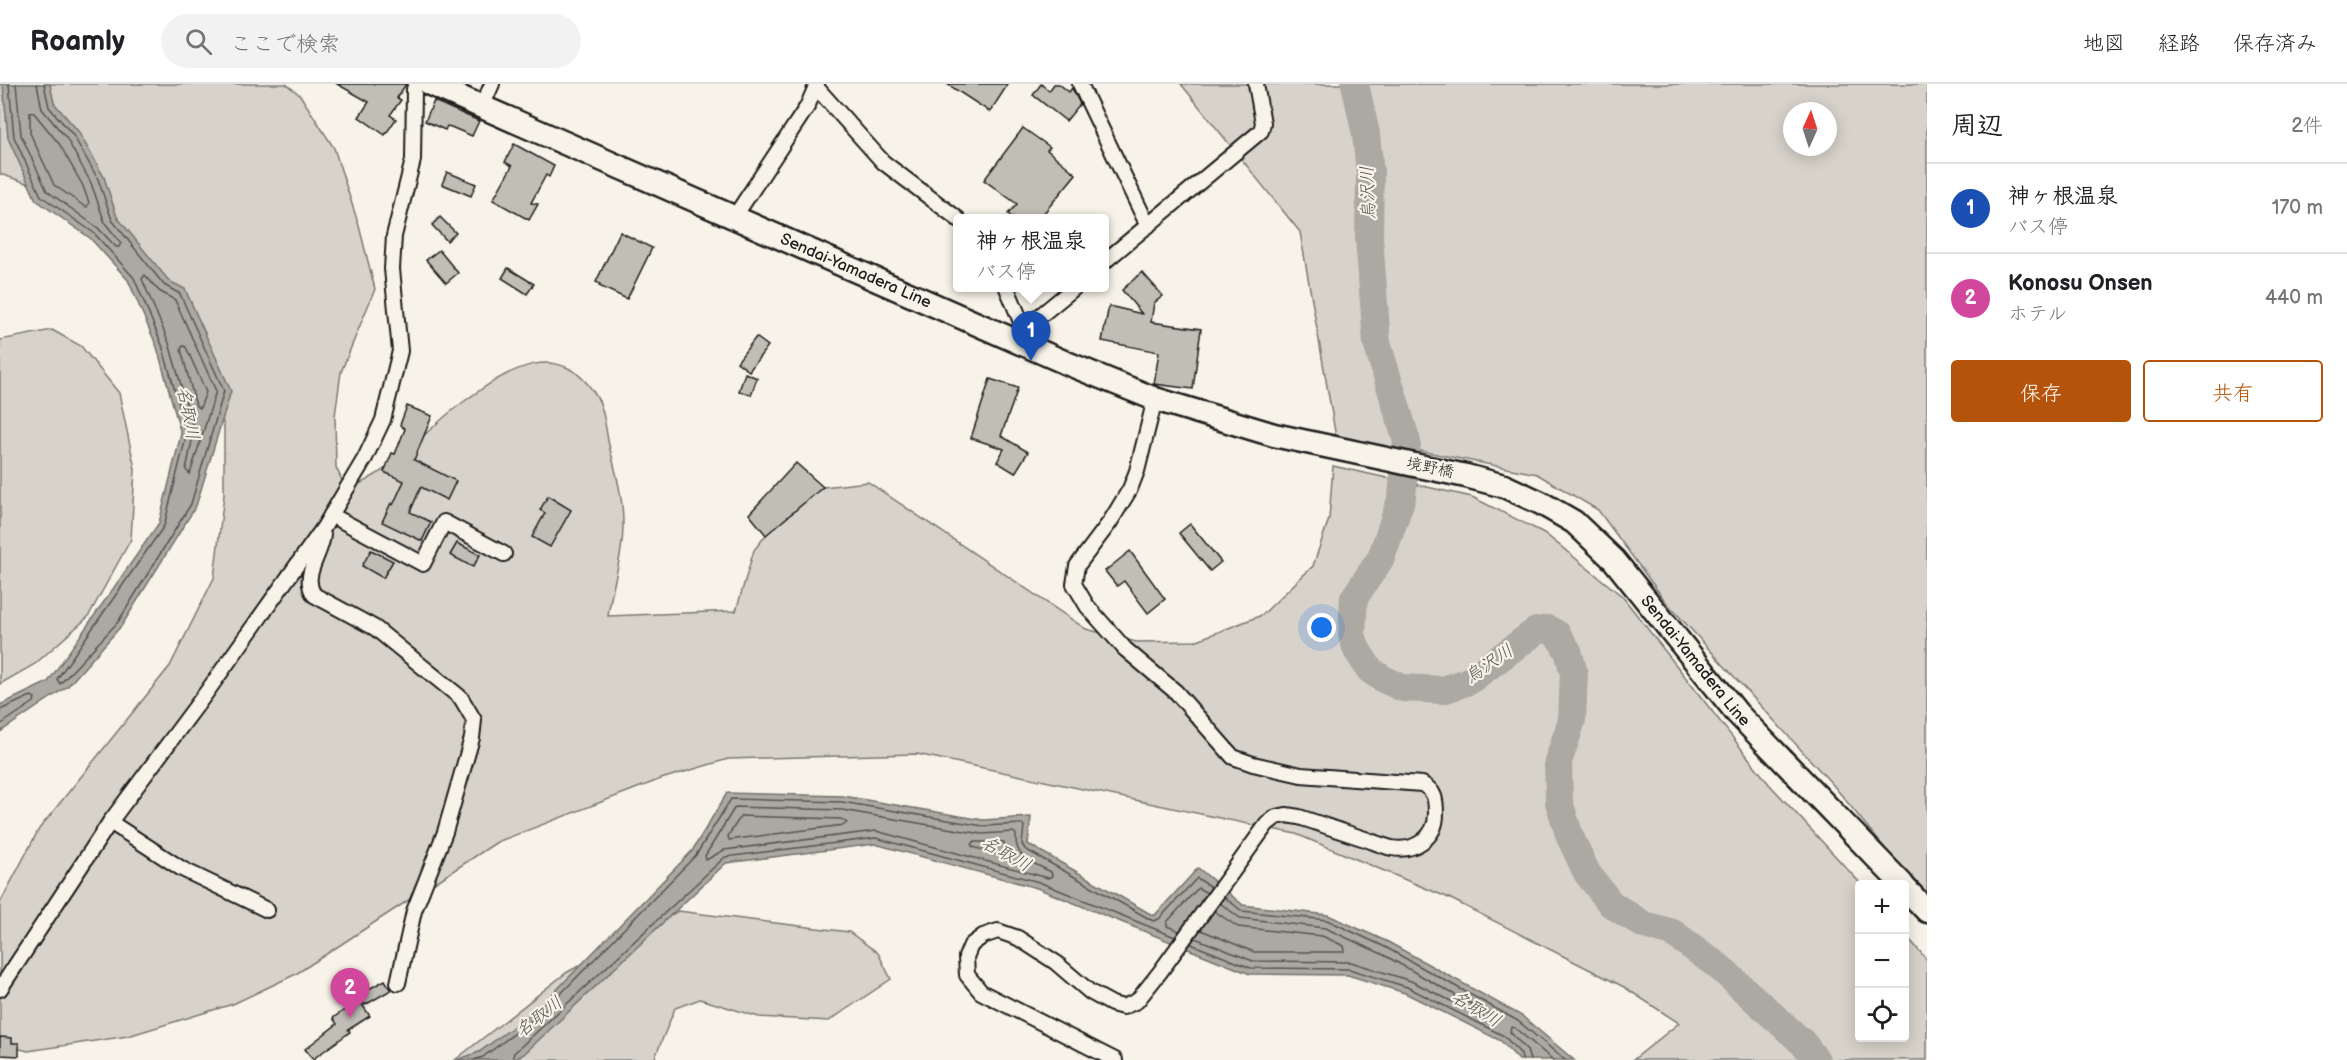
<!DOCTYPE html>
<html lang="ja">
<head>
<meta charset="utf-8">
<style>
	body { margin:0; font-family:"Balsamiq Sans","Klee One",sans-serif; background:#f2f2f2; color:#202124 }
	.controls { position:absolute; right:18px; bottom:18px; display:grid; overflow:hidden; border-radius:6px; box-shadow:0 3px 15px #0003 }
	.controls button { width:54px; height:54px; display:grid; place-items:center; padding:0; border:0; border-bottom:2px solid #e0e0e0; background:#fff; color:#202124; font:30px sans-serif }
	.compass { position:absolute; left:1783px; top:18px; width:54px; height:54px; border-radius:50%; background:#fff; box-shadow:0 3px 15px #0003; rotate:3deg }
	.you { position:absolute; left:1322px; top:544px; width:21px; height:21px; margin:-15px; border:4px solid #fff; border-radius:50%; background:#1a73e8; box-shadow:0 0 0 9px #1a73e833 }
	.badge { display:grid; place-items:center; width:39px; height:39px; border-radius:50%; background:#b45309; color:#fff; font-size:20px; font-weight:700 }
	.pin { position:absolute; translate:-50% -50px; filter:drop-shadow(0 2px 3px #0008) }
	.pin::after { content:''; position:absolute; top:32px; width:21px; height:18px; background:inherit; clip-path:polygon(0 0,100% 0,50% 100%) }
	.popup { position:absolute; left:953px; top:130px; width:156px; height:78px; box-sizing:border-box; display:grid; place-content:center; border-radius:6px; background:#fff; filter:drop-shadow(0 2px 4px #0005); font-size:20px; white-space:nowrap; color:#757577 }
	.popup b { font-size:22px; color:#202124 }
	.popup::after { content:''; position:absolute; left:50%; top:100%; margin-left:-12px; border:12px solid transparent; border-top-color:#fff }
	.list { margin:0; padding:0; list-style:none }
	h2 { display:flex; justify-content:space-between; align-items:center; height:78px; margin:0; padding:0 24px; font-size:26px }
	h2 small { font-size:20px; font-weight:400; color:#757577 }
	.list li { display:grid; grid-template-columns:39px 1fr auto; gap:18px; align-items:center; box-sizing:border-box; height:90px; padding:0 24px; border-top:2px solid #e0e0e0 }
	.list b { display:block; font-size:22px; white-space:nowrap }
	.list p { margin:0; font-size:20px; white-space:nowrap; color:#757577 }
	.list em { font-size:20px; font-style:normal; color:#757577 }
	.actions { display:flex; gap:12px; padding:18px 24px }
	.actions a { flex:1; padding:14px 0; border:2px solid #b45309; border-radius:6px; text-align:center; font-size:21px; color:#b45309 }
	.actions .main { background:#b45309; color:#fff }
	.icon { flex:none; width:33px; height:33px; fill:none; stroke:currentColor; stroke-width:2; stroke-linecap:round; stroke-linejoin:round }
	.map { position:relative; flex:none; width:1927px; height:976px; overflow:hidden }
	header { display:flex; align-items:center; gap:36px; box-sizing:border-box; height:84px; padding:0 30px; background:#fff; border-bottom:2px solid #e0e0e0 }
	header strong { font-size:28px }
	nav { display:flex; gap:33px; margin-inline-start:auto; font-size:21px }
	.search { width:420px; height:54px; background:#f2f2f2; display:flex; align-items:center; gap:15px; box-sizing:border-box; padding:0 21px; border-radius:33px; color:#757577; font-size:22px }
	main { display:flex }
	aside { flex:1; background:#fff }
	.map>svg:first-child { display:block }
</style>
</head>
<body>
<header>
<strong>Roamly</strong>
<div class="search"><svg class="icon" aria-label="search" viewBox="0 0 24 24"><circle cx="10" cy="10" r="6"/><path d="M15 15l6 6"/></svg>ここで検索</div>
<nav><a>地図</a><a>経路</a><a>保存済み</a></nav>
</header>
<main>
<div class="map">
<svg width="1927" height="976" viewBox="0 0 1927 976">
	<rect width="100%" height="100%" fill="#f7f3e8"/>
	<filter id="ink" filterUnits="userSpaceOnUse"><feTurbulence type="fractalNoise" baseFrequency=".0167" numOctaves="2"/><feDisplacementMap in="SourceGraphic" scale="12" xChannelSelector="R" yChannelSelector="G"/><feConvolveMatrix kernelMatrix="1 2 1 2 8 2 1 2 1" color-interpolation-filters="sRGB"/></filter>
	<g filter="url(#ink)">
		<g fill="#d7d3cb" stroke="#7a7874" stroke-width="1.5" fill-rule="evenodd">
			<path d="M0,0H286L300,11L334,64L359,142L375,205L341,288L335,332L336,383L346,405C393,390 423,347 462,319C508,285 563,250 599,317C605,330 606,348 609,361C615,385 623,413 623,438C624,469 612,501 608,532L736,527L754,466L782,431L823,403L868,398L1086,545L1136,558L1195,557L1262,531L1313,482L1329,435L1333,382L1472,413L1544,449L1622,512L1769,700L1861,800H1860V954H1904L1905,850L1927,876V976H1633L1679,939L1624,903L1449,814L1296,750L917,670L728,675L661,695L497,758L296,890L233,920L128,952L28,967L0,960V819L39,745L170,582L214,494L224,411V344L213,290L98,123L0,90Z"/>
			<path d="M1181,0H1927V816L1834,702L1666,518L1598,426L1537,390L1416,366L1337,359L1300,148ZM1792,27H1828V63H1792Z"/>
			<polygon points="52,246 81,262 119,309 135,385 131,455 88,533 35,580 0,600 0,256"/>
			<polygon points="678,827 849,848 878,869 891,895 829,937 759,933 700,915 675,924 654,976 455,976 566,889"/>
		</g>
		<g fill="#aca9a2" stroke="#72716c" stroke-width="1.5">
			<polygon points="3,0 50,0 54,19 78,47 104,93 117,133 169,197 185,205 231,307 196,422 122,541 68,602 0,648 0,621 48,598 159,439 181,350 157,263 128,196 90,154 36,116 8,54"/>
			<polygon points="727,709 843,712 983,736 1031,733 1028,760 1154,832 1198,784 1243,821 1328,831 1388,858 1522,932 1574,976 1519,976 1501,957 1405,909 1348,891 1250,890 1037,804 875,760 726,779 524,970 514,976 457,976 479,968 539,924 692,767"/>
		</g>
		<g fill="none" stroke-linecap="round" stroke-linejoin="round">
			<g stroke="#565452" stroke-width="1.5">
				<polyline points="9,0 14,53 41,112 94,149 134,194 162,261 187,349 164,442 57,595 60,600 118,538 191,420 224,307 180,210 164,201 112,136 98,95 73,51 49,23 44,0"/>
				<polyline points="16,0 21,51 47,107 98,144 116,163 119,163 121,159 105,139 91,99 67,55 42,25 37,0"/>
				<polygon points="30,28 34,29 60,61 83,102 89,119 87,123 84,122 54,101 30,49"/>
				<polygon points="145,191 159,207 175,216 216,307 190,390 186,386 194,347 169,259 142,195"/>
				<polygon points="183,262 186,263 206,308 200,324 196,322 181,265"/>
				<polyline points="0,626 31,612 35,614 34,618 0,641"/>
				<path d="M735,723L842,726L982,750L1013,748L1016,750C1014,775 1032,778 1051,788L1052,792L1048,794L876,747L724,766L706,776L705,772Z"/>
				<polygon points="741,732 841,735 847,739 844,741 729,756 728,752"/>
				<polygon points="974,758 1004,758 1007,770 1004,772 973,763 971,760"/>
				<polyline points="1224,813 1242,827 1327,836 1385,863 1518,937 1565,976"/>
				<polyline points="1201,846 1254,868 1343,868 1345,866 1344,862 1322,852 1238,843 1214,827"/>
				<polyline points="1179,847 1167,842 1167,838 1198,804 1207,809"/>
				<polyline points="1195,854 1253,877 1351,878 1411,897 1489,936 1493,935 1491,931 1382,870 1325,844 1240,834 1220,819"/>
				<polyline points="1191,860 1251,884 1349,885 1407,903 1504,952 1521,970 1522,976"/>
				<polyline points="474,976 483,973 543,928 696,771 731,715 842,718 983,742 1022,740 1024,742 1022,760 1025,765 1153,837 1159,835 1197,794 1211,803"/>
				<polyline points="512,976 514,969 725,773 876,754 1039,798 1175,853"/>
				<polyline points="1530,976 1527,966 1510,948 1511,943 1515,944 1553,976"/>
			</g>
			<polyline stroke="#aca9a2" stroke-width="28" points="1355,0 1366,50 1370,89 1369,153 1377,259 1407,358 1402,413 1381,474 1354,514 1352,551 1357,566 1370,586 1383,595 1403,604 1443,606 1469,597 1536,547 1548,545 1557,550 1568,567 1574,589 1572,636 1558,678 1559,718 1570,753 1587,789 1611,820 1644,841 1673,849 1718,882 1803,959 1816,976"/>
		</g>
		<g fill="#c0beb5" stroke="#1c1c1c" stroke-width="1.5">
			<polygon points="337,0 406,0 397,14 401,16 390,31 396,35 385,51 359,33 369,18"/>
			<polygon points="947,0 1008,0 990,28"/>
			<polygon points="1041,0 1049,7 1054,0 1059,0 1069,8 1072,4 1080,20 1066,37 1033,11"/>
			<polygon points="434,17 479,37 472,52 451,43 447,42 445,46 425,37"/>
			<polygon points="1023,44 1050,63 1047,66 1076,90 1039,135 1015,135 1008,130 1017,120 984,96"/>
			<polygon points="514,60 554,82 549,93 546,91 531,119 538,120 529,136 493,116 512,82 505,78"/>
			<polygon points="447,88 476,100 471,112 442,100"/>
			<polygon points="440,133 456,149 447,157 432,141"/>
			<polygon points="620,148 652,164 627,215 599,202 600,200 596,198"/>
			<polygon points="439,166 458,189 446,199 426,176"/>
			<polygon points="508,184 534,200 527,210 502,194"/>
			<polygon points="1142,188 1163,212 1154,219 1151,238 1201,245 1193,305 1154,300 1159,268 1102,257 1109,222 1142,230 1122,206"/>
			<polygon points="756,253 768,262 749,287 737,278"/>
			<polygon points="745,289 757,294 751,311 739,307"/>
			<polygon points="990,295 1018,304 1001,352 1028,368 1015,389 997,378 1004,365 971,354"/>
			<polygon points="407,322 432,332 414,376 456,397 447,416 421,403 410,428 431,438 422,457 382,438 391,419 393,421 404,397 384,388 392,369 395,370 405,345 400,341"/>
			<polygon points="796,379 823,403 766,451 749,430"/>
			<polygon points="548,412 571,426 550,463 532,453 545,429 540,426"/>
			<polygon points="1190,440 1221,478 1210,487 1179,449"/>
			<polygon points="457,459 480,471 473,483 450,471"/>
			<polygon points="371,466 393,477 383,494 362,482"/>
			<polygon points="1130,467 1165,515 1148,529 1124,497 1117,502 1105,487"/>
			<polygon points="385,896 391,906 365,921 358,911"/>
			<polygon points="359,916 370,932 348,946 350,948 313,975 305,965 337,940 333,934"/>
			<polygon points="0,953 12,954 12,959 19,959 19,972 0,971"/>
		</g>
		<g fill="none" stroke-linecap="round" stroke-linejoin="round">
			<g stroke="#1c1c1c" stroke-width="18">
				<g id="street">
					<polyline points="1080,0 1148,142"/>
					<polyline points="816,3 883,78 958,135"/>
					<polyline points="482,23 492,0"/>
					<polyline points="735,132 807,23 817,0"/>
					<polyline points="1104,178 1261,47 1263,39 1256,0"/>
					<polyline points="1007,204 1024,245"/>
					<polyline points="1020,257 1024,245 1074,204"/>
					<polyline points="331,431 423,480 444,438 504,470"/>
					<path d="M323,451C321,472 301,491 314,511L375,544L461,614L474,636L472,654L445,748L414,827L398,899"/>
					<polyline points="110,738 182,785 267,826"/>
					<polyline points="0,905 110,738 206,609 324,443 365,374 383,336 400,267 392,185 394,152 413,76 414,5 417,0"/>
					<path d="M1115,976L981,908L967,891L966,873L971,861L983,852L998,847L1018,854L1055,878L1090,908L1112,920L1123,923L1137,917L1160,888L1267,740L1276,733L1286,731L1299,733C1321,740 1343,748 1365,755C1374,758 1383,762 1392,764C1414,768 1436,754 1436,730C1436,715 1435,707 1422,700L1301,691L1253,680L1233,673L1176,608L1125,565L1087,522L1074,500L1077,482L1110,438L1130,405L1137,387L1155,315"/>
				</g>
			</g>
			<g stroke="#1c1c1c" stroke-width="27">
				<g id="primary">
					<path id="s1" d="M430,0L1064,278L1155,315L1274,351L1466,392L1504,402L1541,419L1574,438L1614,476L1737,629L1902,800"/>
					<polyline points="1904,803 1927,827"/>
				</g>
			</g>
			<use href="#street" stroke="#f7f3e8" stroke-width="14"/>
			<use href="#primary" stroke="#f7f3e8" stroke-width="22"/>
		</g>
	</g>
	<g text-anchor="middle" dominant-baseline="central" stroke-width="4.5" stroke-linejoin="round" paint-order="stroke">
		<g font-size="16" fill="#1c1c1c" stroke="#f7f3e8">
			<text stroke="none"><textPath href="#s1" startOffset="465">Sendai-Yamadera Line</textPath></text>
			<text transform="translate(1430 384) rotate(12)">境野橋</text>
			<text stroke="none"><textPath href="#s1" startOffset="1414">Sendai-Yamadera Line</textPath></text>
		</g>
		<g font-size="18" font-style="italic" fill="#565452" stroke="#f7f3e8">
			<text transform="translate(1368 109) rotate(-92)">烏沢川</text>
			<text transform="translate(188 329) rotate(79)">名取川</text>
			<text transform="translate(1489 580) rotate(-34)">烏沢川</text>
			<text transform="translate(1006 770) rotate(29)">名取川</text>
			<text transform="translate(1476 925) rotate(31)">名取川</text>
			<text transform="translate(539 933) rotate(-38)">名取川</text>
		</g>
	</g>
</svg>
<div class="controls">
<button>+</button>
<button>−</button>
<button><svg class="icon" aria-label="locate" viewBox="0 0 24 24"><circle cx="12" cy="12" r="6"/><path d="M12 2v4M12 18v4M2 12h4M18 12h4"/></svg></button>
</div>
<svg class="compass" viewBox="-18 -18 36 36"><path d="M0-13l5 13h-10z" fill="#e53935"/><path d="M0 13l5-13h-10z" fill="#757577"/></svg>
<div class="you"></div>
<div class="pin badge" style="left:1031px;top:277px;background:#1a4fb4">1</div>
<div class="popup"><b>神ヶ根温泉</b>バス停</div>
<div class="pin badge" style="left:350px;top:934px;background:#d1479c">2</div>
</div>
<aside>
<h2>周辺<small>2件</small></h2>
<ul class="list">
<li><span class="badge" style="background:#1a4fb4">1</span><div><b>神ヶ根温泉</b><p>バス停</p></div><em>170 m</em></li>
<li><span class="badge" style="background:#d1479c">2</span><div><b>Konosu Onsen</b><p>ホテル</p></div><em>440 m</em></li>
</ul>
<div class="actions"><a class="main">保存</a><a>共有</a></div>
</aside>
</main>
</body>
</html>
